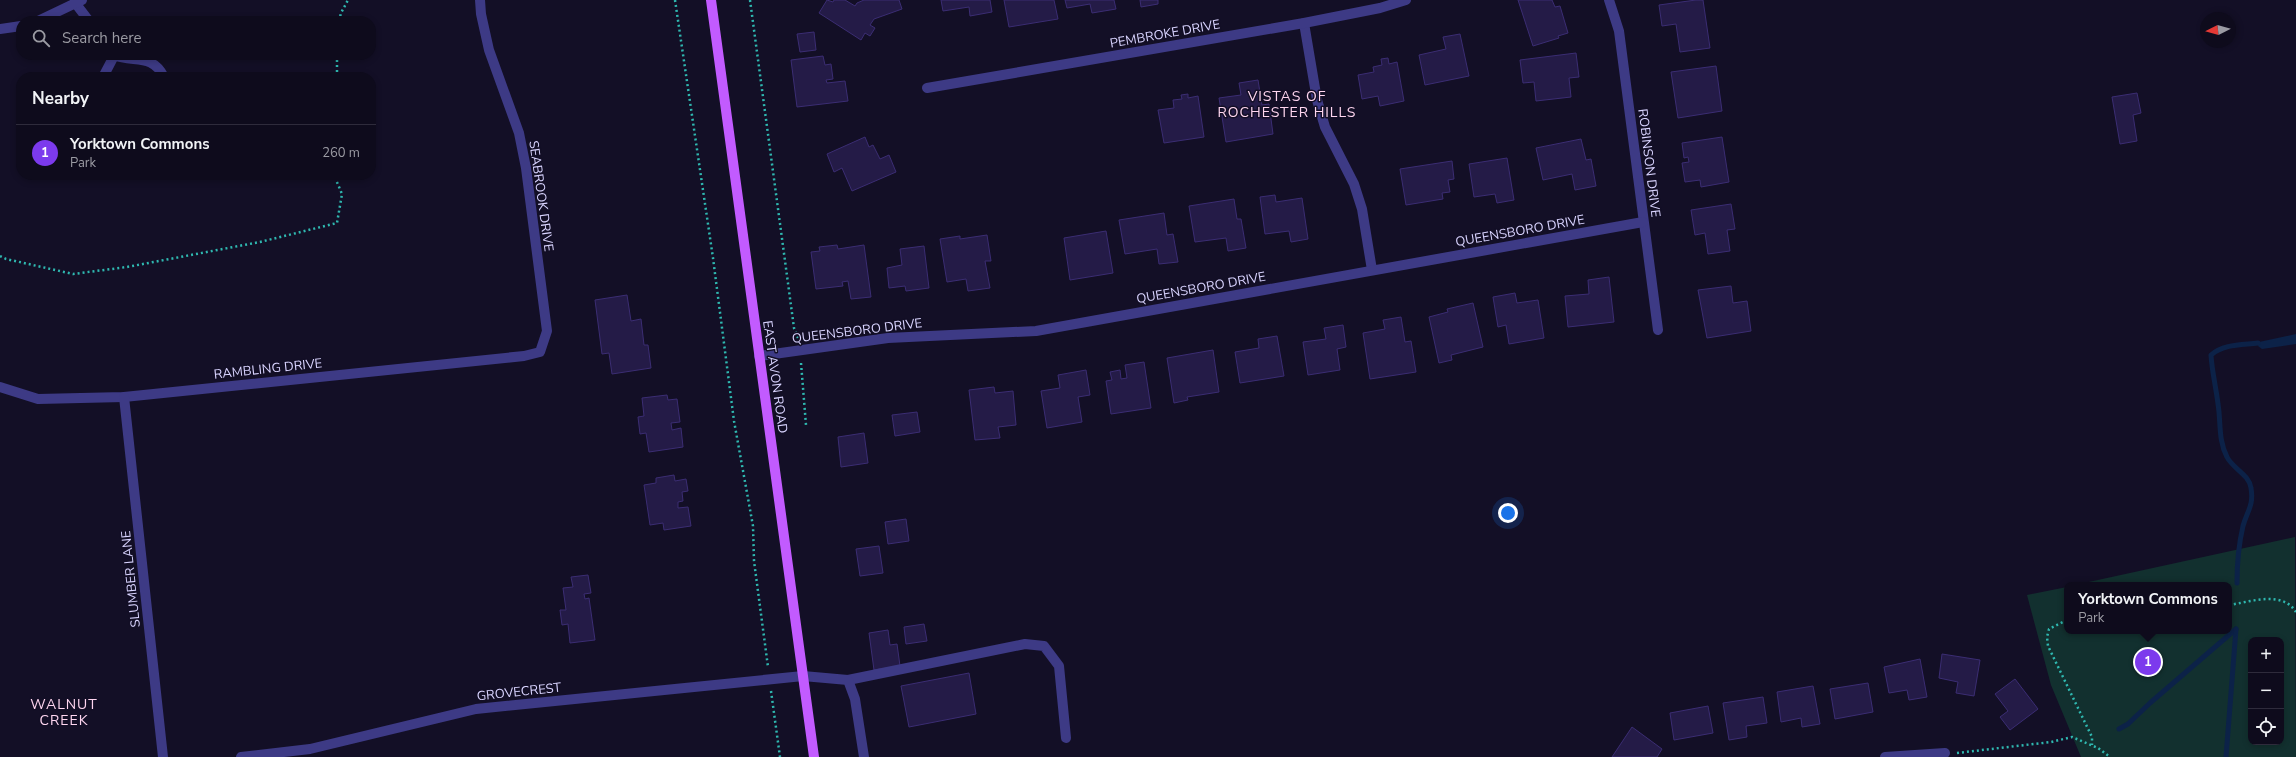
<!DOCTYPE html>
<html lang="en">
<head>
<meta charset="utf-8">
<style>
	body { margin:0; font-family:"Nunito Sans",sans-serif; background:#171425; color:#f1f3f6 }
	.controls { position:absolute; right:12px; bottom:12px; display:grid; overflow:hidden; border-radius:8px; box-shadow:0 2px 6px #0003 }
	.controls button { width:36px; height:36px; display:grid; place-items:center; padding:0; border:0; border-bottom:1px solid #2e2b3b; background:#0e0b1c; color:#f1f3f6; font:20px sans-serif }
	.compass { position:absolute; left:2200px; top:12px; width:36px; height:36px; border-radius:50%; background:#0e0b1c; box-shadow:0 2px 6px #0003; rotate:264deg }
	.you { position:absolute; left:1508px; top:513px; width:14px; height:14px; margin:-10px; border:3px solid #fff; border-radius:50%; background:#1a73e8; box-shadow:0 0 0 6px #1a73e833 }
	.badge { display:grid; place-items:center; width:26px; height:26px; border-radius:50%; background:#7c3aed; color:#fff; font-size:13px; font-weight:700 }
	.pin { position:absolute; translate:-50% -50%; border:2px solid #fff; box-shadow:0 1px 4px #0006 }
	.popup { position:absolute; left:2064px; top:582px; width:168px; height:52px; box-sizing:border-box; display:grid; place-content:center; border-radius:8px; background:#0e0b1c; filter:drop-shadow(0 1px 3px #0005); font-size:13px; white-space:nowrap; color:#9b9ba3 }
	.popup b { font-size:15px; color:#f1f3f6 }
	.popup::after { content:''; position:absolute; left:50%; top:100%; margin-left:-8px; border:8px solid transparent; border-top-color:#0e0b1c }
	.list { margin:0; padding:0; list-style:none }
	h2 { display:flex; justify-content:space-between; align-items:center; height:52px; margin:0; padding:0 16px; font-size:17px }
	h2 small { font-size:13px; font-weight:400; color:#9b9ba3 }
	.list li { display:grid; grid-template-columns:26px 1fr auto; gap:12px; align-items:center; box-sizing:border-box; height:56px; padding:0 16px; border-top:1px solid #2e2b3b }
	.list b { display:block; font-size:15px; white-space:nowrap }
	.list p { margin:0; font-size:13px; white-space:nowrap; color:#9b9ba3 }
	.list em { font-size:13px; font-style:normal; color:#9b9ba3 }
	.icon { flex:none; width:22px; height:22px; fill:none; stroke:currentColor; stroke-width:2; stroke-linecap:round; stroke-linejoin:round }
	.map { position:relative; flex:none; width:2296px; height:757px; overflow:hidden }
	.search { position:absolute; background:#0e0b1c; box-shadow:0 2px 6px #0003; left:16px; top:16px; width:360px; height:44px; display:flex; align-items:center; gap:10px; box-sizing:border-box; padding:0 14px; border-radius:16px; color:#9b9ba3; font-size:15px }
	.panel { position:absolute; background:#0e0b1c; box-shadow:0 2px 6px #0003; left:16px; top:72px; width:360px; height:108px; border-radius:16px }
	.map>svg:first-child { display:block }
</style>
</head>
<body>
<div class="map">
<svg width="2296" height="757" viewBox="0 0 2296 757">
	<rect width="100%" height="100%" fill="#130f26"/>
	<path fill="#12302f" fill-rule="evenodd" d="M2295,537L2296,757H2081L2051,685L2027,595L2067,587V631H2229V585H2075ZM2251,640H2281V742H2251Z"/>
	<polygon fill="#0c2248" points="2296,334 2296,344 2262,349 2258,346 2259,342"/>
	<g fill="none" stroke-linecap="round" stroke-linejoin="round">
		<g stroke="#0c2248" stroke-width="5">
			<path d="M2237,583C2237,566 2239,543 2243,526C2247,511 2254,506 2251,488C2249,474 2233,469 2227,457C2218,440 2221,421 2218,404C2216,387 2212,372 2211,355C2223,344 2242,345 2258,343"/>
			<polyline points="2119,729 2128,724 2150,703 2236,629"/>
			<polyline points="2226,757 2236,629"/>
		</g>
	</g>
	<g fill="#241b47" stroke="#3b2d73">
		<polygon points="827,0 833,2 834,0 845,0 855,6 857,3 864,0 899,0 902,9 874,19 870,25 875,28 870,36 865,33 861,40 819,13"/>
		<polygon points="941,0 990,0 992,12 970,16 969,7 943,11"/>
		<polygon points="1004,0 1054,0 1058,19 1009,27"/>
		<polygon points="1065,0 1114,0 1116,9 1092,13 1090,4 1067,8"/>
		<polygon points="1140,0 1158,0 1158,4 1141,7"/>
		<polygon points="1518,0 1552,0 1555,7 1560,6 1568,33 1558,36 1559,38 1533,46"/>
		<polygon points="1696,0 1703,0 1710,48 1680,52 1676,24 1662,26 1659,5"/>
		<polygon points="814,32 816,50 800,52 797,34"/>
		<polygon points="1460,34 1469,76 1425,85 1419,55 1446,49 1443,37"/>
		<polygon points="1576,53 1579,77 1569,78 1571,97 1536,101 1534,82 1523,83 1520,60"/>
		<polygon points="823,56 825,65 831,64 833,79 826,80 827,83 845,81 848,101 797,107 791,60"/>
		<polygon points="1388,58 1389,64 1397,62 1404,101 1380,106 1378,96 1362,99 1358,75 1374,72 1373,67 1382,65 1381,59"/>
		<polygon points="1716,66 1722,111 1678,118 1671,72"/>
		<polygon points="1258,80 1262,105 1269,104 1273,134 1226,142 1219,98 1241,95 1239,83"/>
		<polygon points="2137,93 2141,113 2133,115 2137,141 2120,144 2112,97"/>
		<polygon points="1188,94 1188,98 1198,96 1204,137 1164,143 1158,110 1174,108 1173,100 1182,99 1181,95"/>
		<polygon points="865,137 869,147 873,145 880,159 889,155 896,172 852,191 842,168 834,172 827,154"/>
		<polygon points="1722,137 1729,182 1701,187 1700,180 1685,182 1682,163 1689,162 1688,157 1684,158 1682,143"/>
		<polygon points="1581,139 1586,160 1591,159 1596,186 1575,190 1572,174 1543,180 1536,148"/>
		<polygon points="1507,158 1514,200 1497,203 1495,194 1474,197 1469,164"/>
		<polygon points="1452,161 1454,179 1448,180 1450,192 1442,193 1443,199 1406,205 1400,169"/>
		<polygon points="1275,195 1276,202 1302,198 1308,239 1291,242 1289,231 1265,234 1260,197"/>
		<polygon points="1234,199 1237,219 1241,219 1246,248 1228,251 1226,238 1195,242 1189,206"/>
		<polygon points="1731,204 1735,229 1727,230 1730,251 1708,254 1705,233 1695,235 1691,210"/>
		<polygon points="1164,213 1167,235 1173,234 1178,262 1159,264 1157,249 1125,254 1119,220"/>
		<polygon points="1106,231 1113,273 1070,280 1064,238"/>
		<polygon points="987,235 991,261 985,261 990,288 968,291 966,279 947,282 940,239 960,236 960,239"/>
		<polygon points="837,245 838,249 864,245 871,297 851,299 848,281 842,282 843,286 816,289 811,252 820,251 819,247"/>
		<polygon points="924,246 929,288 906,291 905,286 889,288 887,268 902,265 900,249"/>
		<polygon points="1609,277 1614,322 1568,327 1565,296 1589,294 1588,280"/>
		<polygon points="1731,286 1733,303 1747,301 1751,331 1707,338 1698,290"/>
		<polygon points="1515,293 1517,303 1538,300 1544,338 1509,344 1506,325 1498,327 1493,297"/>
		<polygon points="627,295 631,321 641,319 644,345 648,345 651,368 612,374 609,353 602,354 595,300"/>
		<polygon points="1473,303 1483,347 1451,355 1452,360 1439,363 1429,317 1448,312 1447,309"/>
		<polygon points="1401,317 1405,342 1411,341 1416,372 1370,379 1363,333 1385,329 1383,320"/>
		<polygon points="1343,325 1346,347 1337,349 1340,370 1308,375 1303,342 1326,339 1324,328"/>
		<polygon points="1277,336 1284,376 1240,383 1235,352 1259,348 1258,339"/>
		<polygon points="1213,350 1219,392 1187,397 1188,400 1174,403 1167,358"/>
		<polygon points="1144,362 1151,408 1111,414 1106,381 1112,380 1110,372 1120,370 1121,379 1127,378 1125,365"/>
		<polygon points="1086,370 1090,395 1078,397 1082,422 1047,428 1041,391 1060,388 1058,375"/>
		<polygon points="994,387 995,393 1013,391 1016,425 998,427 1000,438 975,440 969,390"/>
		<polygon points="667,395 668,400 677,399 680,422 671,423 672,430 681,428 683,447 649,452 646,433 640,434 638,417 644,416 642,398"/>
		<polygon points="917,412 920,432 895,436 892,415"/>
		<polygon points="864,433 868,463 841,467 838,437"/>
		<polygon points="674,475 675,481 686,479 688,491 682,492 683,501 678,502 678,508 688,507 691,526 664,530 663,523 650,525 644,485 656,483 656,478"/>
		<polygon points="906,519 909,541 888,544 885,522"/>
		<polygon points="879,546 883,573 860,576 856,549"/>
		<polygon points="588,575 591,593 584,594 585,599 589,598 595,640 570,643 568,624 562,625 560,610 566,610 563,588 573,587 571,577"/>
		<polygon points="924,624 927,641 906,644 904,627"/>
		<polygon points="888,630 890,645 897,644 900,666 874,670 869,633"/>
		<polygon points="1942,654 1980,660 1974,696 1956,693 1958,682 1939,678"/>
		<polygon points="1920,659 1927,697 1909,700 1907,690 1889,693 1884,667"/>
		<polygon points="969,673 976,714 909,727 901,686"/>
		<polygon points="2015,679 2038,709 2010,730 2000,717 2008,711 1995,694"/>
		<polygon points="1868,683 1873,712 1835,719 1830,689"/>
		<polygon points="1813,686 1820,724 1802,727 1801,718 1781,722 1777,692"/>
		<polygon points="1763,697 1767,723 1746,726 1747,737 1729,740 1723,703"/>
		<polygon points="1708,706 1713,733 1674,740 1670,713"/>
		<polygon points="1632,727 1662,749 1657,757 1612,757"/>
	</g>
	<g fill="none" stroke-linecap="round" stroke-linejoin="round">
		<g stroke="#2fb8b0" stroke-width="2.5" stroke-dasharray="2 3" stroke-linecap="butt">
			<polyline points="675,0 713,258 734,421 753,526 754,561 768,667"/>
			<polyline points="750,0 794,328 798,338"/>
			<polyline points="339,21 341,13 348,0"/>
			<polyline points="337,55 337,77"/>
			<polyline points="0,256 6,259 73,274 127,267 260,242 337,223 342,194 334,175"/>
			<polyline points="801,363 806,425"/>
			<path d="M2229,605C2250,602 2282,590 2296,612"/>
			<polyline points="2067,620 2049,629 2047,637 2048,646 2092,737 2092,745"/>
			<polyline points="771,691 780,757"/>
			<polyline points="1957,753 2051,742 2072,737 2098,748 2110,757"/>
		</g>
		<g stroke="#3d3a85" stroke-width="10">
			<polyline points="1609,0 1619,31 1658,330"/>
			<polyline points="76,4 89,21"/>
			<polyline points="38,21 82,0"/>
			<polyline points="1304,23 1317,100 1325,127 1354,184 1362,209 1372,270"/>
			<polyline points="0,29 21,26"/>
			<path d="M114,55C134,63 152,53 164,77"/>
			<polyline points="103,77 114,56"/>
			<polyline points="927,88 1304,23 1380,8 1406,0"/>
			<polyline points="759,356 888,338 1036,331 1643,222"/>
			<polyline points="0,387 38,399 124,397 524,356 540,352 547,331 526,168 519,133 489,50 481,14 480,0"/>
			<polyline points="124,397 163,757"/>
			<polyline points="848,680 1025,644 1044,646 1059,666 1066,738"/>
			<polyline points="241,757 310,749 476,709 803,676 848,680 855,699 864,757"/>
			<polyline points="1885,757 1945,753"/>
		</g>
		<polyline stroke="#c25bff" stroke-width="10" points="711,0 814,757"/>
	</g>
	<g text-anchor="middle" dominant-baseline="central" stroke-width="3" stroke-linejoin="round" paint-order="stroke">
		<g font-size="13" fill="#d9d4ff" stroke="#130f26">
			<text transform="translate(1165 34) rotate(-10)">PEMBROKE DRIVE</text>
			<text transform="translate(1649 163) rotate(83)">ROBINSON DRIVE</text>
			<text transform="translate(541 196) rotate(82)">SEABROOK DRIVE</text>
			<text transform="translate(1520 231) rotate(-10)">QUEENSBORO DRIVE</text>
			<text transform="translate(1201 288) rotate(-10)">QUEENSBORO DRIVE</text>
			<text transform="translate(857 331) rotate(-7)">QUEENSBORO DRIVE</text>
			<text transform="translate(268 369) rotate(-6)">RAMBLING DRIVE</text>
			<text transform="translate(775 377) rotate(82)">EAST AVON ROAD</text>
			<text transform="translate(131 579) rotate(-96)">SLUMBER LANE</text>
			<text transform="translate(519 692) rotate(-6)">GROVECREST</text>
		</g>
		<g font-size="14" letter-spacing="1" fill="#ffd6f0" stroke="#130f26">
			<text x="1287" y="96">VISTAS OF<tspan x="1287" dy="16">ROCHESTER HILLS</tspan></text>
			<text x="64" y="704">WALNUT<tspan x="64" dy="16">CREEK</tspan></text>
		</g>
	</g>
</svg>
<div class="controls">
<button>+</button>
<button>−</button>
<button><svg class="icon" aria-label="locate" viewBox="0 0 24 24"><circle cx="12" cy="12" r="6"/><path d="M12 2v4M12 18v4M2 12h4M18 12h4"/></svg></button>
</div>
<svg class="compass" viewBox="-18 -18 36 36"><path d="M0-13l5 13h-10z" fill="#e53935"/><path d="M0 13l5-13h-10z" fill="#9b9ba3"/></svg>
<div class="you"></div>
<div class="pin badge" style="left:2148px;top:662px">1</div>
<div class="popup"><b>Yorktown Commons</b>Park</div>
<div class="search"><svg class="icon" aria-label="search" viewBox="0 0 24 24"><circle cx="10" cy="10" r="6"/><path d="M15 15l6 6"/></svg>Search here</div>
<section class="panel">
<h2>Nearby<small></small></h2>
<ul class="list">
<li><span class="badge">1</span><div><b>Yorktown Commons</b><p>Park</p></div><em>260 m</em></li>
</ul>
</section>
</div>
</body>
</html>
